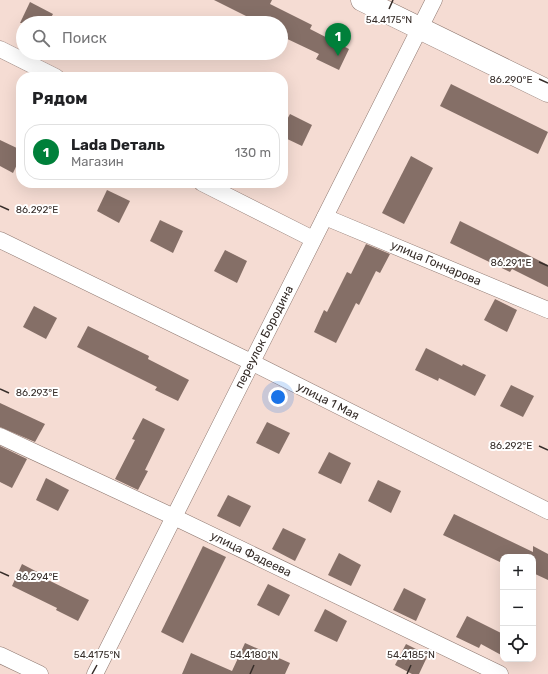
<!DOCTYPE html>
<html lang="ru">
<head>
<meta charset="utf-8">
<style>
	body { margin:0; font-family:Rubik,sans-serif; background:#f6f6f6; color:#202124 }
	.controls { position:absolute; right:12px; bottom:12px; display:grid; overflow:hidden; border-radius:8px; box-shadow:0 4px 16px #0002 }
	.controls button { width:36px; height:36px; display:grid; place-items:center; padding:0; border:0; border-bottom:1px solid #e0e0e0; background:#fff; color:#202124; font:20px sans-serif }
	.you { position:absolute; left:278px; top:397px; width:14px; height:14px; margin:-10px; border:3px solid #fff; border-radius:50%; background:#1a73e8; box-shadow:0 0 0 6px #1a73e833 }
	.badge { display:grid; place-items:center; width:26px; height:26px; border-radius:50%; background:#00803a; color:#fff; font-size:13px; font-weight:700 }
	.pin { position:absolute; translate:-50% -33px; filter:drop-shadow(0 1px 2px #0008) }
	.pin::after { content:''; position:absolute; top:21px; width:14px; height:12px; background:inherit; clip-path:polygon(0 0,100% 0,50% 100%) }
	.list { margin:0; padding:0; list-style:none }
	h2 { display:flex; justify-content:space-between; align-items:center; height:52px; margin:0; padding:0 16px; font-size:17px }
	h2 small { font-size:13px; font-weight:400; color:#757577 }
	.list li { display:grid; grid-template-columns:26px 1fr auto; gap:12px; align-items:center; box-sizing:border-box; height:56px; margin:0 8px 8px; padding:0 8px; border:1px solid #e0e0e0; border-radius:16px }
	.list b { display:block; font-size:15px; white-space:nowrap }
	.list p { margin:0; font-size:13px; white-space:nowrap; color:#757577 }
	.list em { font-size:13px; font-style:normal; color:#757577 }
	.icon { flex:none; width:22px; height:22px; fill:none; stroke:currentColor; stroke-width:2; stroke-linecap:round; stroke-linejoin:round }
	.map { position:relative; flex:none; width:548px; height:674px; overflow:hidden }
	.search { position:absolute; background:#fff; box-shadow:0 4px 16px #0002; left:16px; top:16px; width:272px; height:44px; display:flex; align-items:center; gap:10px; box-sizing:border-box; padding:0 14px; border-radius:22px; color:#757577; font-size:15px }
	.panel { position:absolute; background:#fff; box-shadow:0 4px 16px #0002; left:16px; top:72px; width:272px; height:116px; border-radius:16px }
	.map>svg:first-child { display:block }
</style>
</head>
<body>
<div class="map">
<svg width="548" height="674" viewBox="0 0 548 674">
	<rect width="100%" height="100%" fill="#f5dcd3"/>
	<g fill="#856f67">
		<polygon points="214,0 272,0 270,4 312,25 310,29 349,49 339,70 316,59 319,54 281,36 281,23 260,23"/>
		<polygon points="30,2 53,14 48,23 20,23"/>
		<polygon points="451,84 548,132 538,154 440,106"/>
		<polygon points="290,114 312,125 302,146 283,137 283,127"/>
		<polygon points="0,140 21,150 21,156 13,173 0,166"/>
		<polygon points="411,156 433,168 404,224 382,213"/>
		<polygon points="107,190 130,201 119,223 97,211"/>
		<polygon points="160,220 183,231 173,253 150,241"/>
		<polygon points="460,221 548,265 548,287 512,269 510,272 450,243"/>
		<polygon points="366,244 390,254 380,273 376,271 359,305 356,303 336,343 314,332 324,310 327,312 347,272 351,274"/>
		<polygon points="225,250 247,261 237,283 214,271"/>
		<polygon points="495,299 517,310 507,332 484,320"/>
		<polygon points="34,306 57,318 46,339 23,327"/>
		<polygon points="88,326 149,356 148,359 189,380 178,401 155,390 157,387 77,347"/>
		<polygon points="426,348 462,366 463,364 486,375 475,396 439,378 438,381 415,370"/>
		<polygon points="511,385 534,396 523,417 500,406"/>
		<polygon points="0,403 45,424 35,442 0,427"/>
		<polygon points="143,418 165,429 145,470 148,471 138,490 115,479 135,440 132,439"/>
		<polygon points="267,422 290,433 279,454 256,443"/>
		<polygon points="0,446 27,459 12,488 0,482"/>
		<polygon points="329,452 351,463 341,484 318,473"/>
		<polygon points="46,478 69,490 58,511 36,500"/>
		<polygon points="378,480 401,491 391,513 368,501"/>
		<polygon points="228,495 251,506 240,527 217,516"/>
		<polygon points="454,514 533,552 533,546 548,554 548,580 533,573 533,557 503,557 502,563 443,535"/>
		<polygon points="283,528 306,539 295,561 272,549"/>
		<polygon points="203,546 226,557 183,643 161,632"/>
		<polygon points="339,553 361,565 351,586 328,575"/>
		<polygon points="22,564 45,576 44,578 89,600 78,621 56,610 57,608 12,586"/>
		<polygon points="268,584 290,595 279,616 257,605"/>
		<polygon points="404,588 426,599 416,621 393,610"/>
		<polygon points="325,609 347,621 337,642 314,631"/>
		<polygon points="467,616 503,634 503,656 481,644 479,648 456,637"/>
		<polygon points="245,643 290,663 285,674 182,674 191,653 232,671"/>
		<polygon points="406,644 428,655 419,674 412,674 395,665"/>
	</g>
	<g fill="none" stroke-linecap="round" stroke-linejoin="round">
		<g stroke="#8e7870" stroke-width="17">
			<g id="street">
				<polyline points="0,49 56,77"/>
				<polyline points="202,183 313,239"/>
				<polyline points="325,217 548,310"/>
				<polyline points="0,240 251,362 548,511"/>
				<polyline points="0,436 174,517 500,674"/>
				<polyline points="0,655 40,674"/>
				<polyline points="95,674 434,0"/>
			</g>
		</g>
		<g stroke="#8e7870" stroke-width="23">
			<polyline id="secondary" points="362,0 548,91"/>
		</g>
		<use href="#street" stroke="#fff" stroke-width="16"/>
		<use href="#secondary" stroke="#fff" stroke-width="22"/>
	</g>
	<path fill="none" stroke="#362d29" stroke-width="1.5" d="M389,9L393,0M539,79L548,83M0,206L9,210M539,262L548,266M0,389L9,393M539,446L548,450M0,572L9,576M92,674L97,665M250,674L254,665M407,674L411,665"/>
	<g text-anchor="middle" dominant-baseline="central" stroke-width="4" stroke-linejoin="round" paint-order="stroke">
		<g font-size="12" fill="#362d29" stroke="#fff">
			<text transform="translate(436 263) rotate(23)">улица Гончарова</text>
			<text transform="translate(264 337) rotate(-63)">переулок Бородина</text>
			<text transform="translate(328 401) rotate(27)">улица 1 Мая</text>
			<text transform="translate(251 554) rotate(26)">улица Фадеева</text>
		</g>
	</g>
	<g font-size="10" text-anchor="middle" fill="#362d29" stroke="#fff" stroke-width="4" stroke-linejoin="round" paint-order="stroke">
		<text x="389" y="23">54.4175°N</text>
		<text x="511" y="83">86.290°E</text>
		<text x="37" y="213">86.292°E</text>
		<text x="511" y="266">86.291°E</text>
		<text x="37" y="396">86.293°E</text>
		<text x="511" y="449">86.292°E</text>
		<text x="37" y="580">86.294°E</text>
		<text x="97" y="658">54.4175°N</text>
		<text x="254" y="658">54.4180°N</text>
		<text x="411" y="658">54.4185°N</text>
	</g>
</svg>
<div class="controls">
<button>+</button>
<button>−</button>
<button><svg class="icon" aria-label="locate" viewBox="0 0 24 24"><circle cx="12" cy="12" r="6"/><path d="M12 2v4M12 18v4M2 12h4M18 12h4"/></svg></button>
</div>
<div class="you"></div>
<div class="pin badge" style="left:338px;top:56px">1</div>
<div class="search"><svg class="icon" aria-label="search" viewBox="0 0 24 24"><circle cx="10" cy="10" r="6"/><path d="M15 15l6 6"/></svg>Поиск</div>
<section class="panel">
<h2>Рядом<small></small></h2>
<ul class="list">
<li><span class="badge">1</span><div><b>Lada Dеталь</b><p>Магазин</p></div><em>130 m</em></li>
</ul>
</section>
</div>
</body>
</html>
